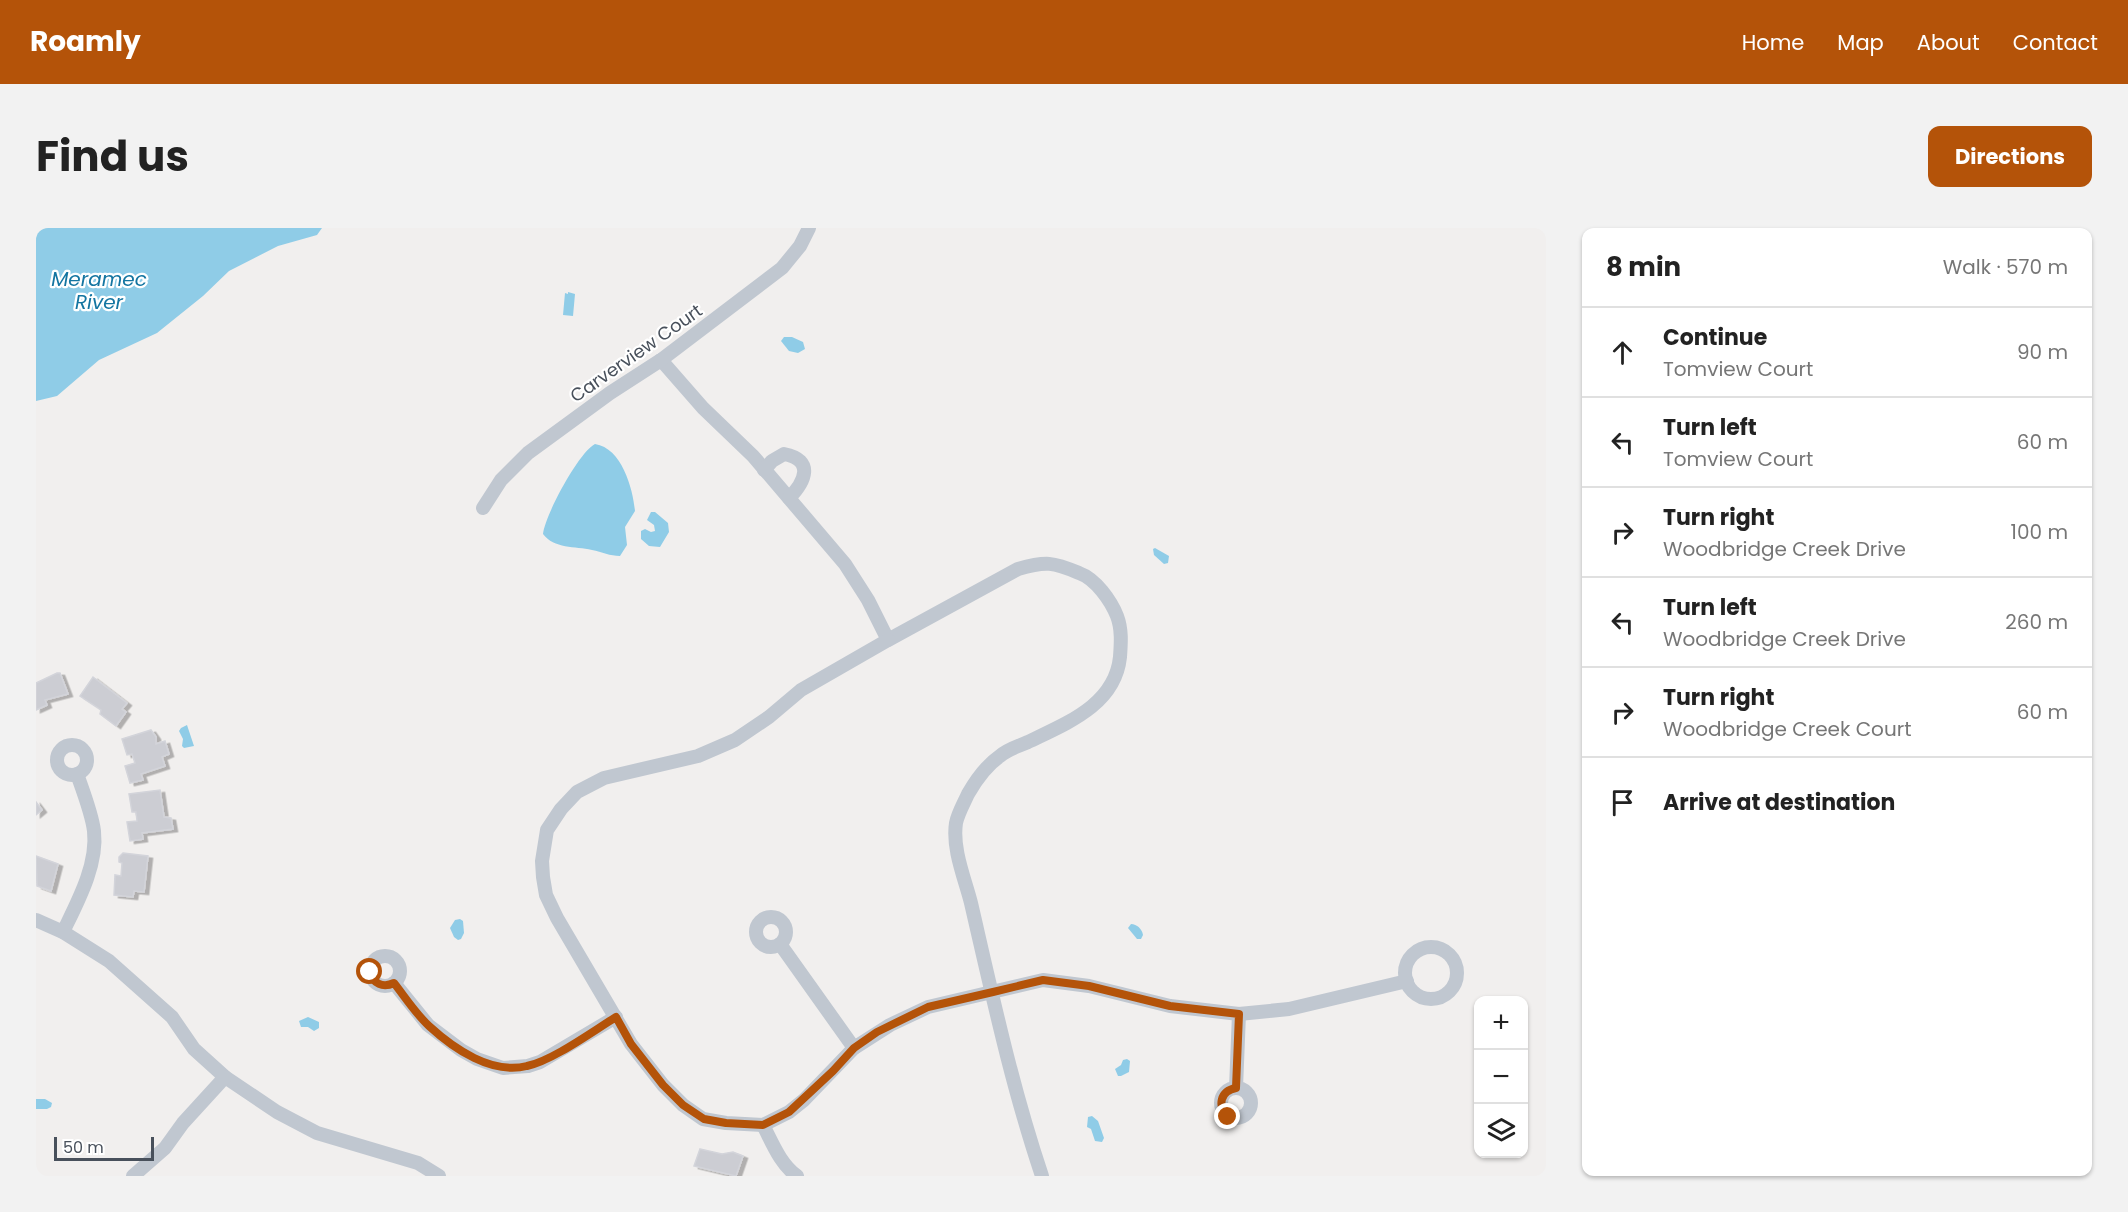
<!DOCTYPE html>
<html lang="en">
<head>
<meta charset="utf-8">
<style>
	body { margin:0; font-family:Poppins,sans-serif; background:#f2f2f2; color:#222 }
	.controls { position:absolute; right:18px; bottom:18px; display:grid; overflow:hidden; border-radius:12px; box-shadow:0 2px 4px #0004 }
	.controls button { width:54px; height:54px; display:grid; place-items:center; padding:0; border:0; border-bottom:2px solid #e0e0e0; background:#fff; color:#222; font:30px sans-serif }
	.scale { position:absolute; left:18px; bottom:15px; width:100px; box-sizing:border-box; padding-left:6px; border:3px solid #48505b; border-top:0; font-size:16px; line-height:21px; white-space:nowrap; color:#48505b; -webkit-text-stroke:4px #fff; paint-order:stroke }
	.stop { position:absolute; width:18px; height:18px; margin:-14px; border:4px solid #b45309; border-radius:50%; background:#fff }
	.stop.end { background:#b45309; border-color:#fff; box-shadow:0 2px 6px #0008 }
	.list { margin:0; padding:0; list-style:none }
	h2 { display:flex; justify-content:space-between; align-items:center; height:78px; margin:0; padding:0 24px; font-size:26px }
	h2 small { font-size:20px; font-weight:400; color:#767676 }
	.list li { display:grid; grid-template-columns:39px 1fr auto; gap:18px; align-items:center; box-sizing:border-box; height:90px; padding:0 24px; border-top:2px solid #e0e0e0 }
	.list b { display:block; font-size:22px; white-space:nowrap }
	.list p { margin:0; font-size:20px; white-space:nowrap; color:#767676 }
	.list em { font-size:20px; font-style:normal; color:#767676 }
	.icon { flex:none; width:33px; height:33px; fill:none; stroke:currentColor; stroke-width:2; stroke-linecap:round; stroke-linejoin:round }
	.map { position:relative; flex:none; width:1510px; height:948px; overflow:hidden; border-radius:12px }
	header { display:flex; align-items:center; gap:36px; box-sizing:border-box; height:84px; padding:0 30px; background:#b45309; color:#fff }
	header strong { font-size:28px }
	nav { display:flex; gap:33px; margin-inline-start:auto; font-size:21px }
	.intro { display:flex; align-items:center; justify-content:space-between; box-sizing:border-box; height:144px; padding:0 36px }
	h1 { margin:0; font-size:42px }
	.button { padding:15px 27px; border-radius:12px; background:#b45309; color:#fff; font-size:21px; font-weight:700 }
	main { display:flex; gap:36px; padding:0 36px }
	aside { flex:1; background:#fff; border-radius:12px; box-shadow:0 2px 4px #0004 }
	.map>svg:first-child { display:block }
</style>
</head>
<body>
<header>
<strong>Roamly</strong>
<nav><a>Home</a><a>Map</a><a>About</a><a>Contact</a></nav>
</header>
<div class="intro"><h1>Find us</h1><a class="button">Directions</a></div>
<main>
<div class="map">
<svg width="1510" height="948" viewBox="0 0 1510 948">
	<defs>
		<filter id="shadow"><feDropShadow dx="4.5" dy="2.5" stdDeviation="0" flood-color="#0004"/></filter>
	</defs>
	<rect width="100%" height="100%" fill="#f1efee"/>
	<g fill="#8fcce7">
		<polygon points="0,0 286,0 281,7 242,18 193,43 167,68 121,105 63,132 21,168 0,173"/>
		<polygon points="532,64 539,66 537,88 527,87 529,65 532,66"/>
		<polygon points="748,109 756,109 767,114 769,121 762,125 753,123 745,113"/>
		<path d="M559,216C586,220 597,261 599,283L589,299L591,317L584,328C574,328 566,324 556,322C539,318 518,321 507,306C509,287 543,224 559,216Z"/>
		<polygon points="615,284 619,284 632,295 633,304 624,319 613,318 605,311 605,303 609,301 615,304 619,303 618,297 611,292"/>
		<polygon points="1119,320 1133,328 1132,335 1128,336 1118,327 1117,321"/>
		<polygon points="151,497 158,518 148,520 146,518 147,511 143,503 145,500"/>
		<polygon points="424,691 427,693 428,705 425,711 422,712 418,709 414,700 419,692"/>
		<path d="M1095,696C1101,696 1106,701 1107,707L1105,711H1101L1092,700Z"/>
		<polygon points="272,789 283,794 283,800 278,803 272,799 265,799 263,793"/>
		<polygon points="1091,831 1094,833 1093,844 1085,848 1082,848 1079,841 1085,837 1087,832"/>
		<polygon points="0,871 9,871 16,875 15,879 11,881 0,881"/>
		<polygon points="1056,888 1062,893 1068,910 1066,914 1059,913 1055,901 1051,899 1052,889"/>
	</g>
	<g fill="#cccdd3" stroke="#d3d4da" stroke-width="1.5" filter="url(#shadow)">
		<polygon points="21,445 24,445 32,466 9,472 11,477 0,482 0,455"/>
		<polygon points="57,449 91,475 86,481 90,484 80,498 64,486 65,482 44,468"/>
		<polygon points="115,502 120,509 120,516 129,513 133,526 126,529 129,538 105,546 107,552 94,555 89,538 99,535 96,526 91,527 86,511"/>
		<polygon points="124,562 128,589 135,590 137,601 106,605 107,611 94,613 91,594 101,593 100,584 96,584 93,566"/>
		<polygon points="0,574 6,582 0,587"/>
		<polygon points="87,625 112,628 108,664 98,663 97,669 78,667 79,647 85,648 86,635 83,634 83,629"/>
		<polygon points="0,628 22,636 15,663 1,658"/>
		<polygon points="664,921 686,926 697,924 707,928 700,948 658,938"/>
	</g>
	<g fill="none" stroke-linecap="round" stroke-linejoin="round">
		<g stroke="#c0c7d0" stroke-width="14">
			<path d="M625,132L667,180L717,228L809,336L832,372L852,412L982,341C1010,333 1017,334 1043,345C1060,351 1075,373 1081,388C1086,401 1085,415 1084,429C1079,477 1031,495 992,514C983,518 972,521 964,528C951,537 940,552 932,566C928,575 922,585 920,595C916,621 929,651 935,675C956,766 976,859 1006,948"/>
			<path d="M728,242L736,233L748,226C779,232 769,254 753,270"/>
			<polyline points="447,280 465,252 492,225 574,165 625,132 746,40 764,18 773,0"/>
			<polyline points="852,412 765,462 733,489 699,512 662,528 568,550 541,564 525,581 511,602 506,633 507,649 510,667 521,690 595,816 627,857 647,877 667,891 690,895 727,897 753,884 768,872 818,820 854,797 892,779 1007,752 1053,758 1134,778 1203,786 1253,781 1371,753"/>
			<circle cx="36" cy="532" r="15"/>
			<circle cx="735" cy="704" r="15"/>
			<polyline points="0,692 27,704 73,733 136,789 158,821 189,849 241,884 281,905 382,935 403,948"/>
			<path d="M27,704C41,675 62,637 58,603C56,586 47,563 41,546"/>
			<polyline points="744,716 818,820"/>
			<circle cx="1395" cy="745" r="26"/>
			<circle cx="349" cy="743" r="15"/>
			<polyline points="358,755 392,797 425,822 441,831 467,840 492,838 504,834 580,789"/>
			<circle cx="1200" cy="875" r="15"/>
			<polyline points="1200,860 1203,786"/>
			<path d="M727,897C736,914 744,936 761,948"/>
			<polyline points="97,948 129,920 147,895 189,849"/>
		</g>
	</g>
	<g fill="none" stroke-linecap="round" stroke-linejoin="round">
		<path stroke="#b45309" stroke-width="8" d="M334,744C337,756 347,760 358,755C369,769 380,786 393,798C418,821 456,847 491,838C516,833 557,803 580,789L595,816L627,857L647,877L668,891L690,895L727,897L753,884L797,843L818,820L841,804L892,779L957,764L1007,752L1053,758L1134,778L1203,786L1200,860C1184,863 1181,878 1192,889"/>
	</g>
	<g text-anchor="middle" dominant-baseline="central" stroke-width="4.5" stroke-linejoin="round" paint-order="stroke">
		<g font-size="18" fill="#48505b" stroke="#fff">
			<text transform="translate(600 125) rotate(-35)">Carverview Court</text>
		</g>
		<g font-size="20" font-style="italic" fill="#1475a1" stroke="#fff">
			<text x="63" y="51">Meramec<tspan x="63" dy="23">River</tspan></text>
		</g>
	</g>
</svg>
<div class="controls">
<button>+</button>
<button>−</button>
<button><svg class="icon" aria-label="layers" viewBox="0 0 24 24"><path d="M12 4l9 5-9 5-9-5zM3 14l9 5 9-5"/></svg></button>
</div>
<div class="scale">50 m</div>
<div class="stop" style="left:334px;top:744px"></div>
<div class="stop end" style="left:1192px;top:889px"></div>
</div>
<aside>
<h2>8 min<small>Walk · 570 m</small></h2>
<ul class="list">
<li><svg class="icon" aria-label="ahead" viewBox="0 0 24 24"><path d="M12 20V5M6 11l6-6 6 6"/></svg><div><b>Continue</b><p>Tomview Court</p></div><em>90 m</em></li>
<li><svg class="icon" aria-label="left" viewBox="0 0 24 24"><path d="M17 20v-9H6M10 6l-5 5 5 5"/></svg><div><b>Turn left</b><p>Tomview Court</p></div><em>60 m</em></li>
<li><svg class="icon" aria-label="right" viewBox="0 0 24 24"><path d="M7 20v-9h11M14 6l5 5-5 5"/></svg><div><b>Turn right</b><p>Woodbridge Creek Drive</p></div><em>100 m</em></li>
<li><svg class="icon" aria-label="left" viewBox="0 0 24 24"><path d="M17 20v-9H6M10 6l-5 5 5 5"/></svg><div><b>Turn left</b><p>Woodbridge Creek Drive</p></div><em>260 m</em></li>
<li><svg class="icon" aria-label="right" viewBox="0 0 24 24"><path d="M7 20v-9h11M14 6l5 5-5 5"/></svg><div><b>Turn right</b><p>Woodbridge Creek Court</p></div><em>60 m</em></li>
<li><svg class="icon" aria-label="arrive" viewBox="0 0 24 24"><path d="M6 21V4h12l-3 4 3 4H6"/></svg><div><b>Arrive at destination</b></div></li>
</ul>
</aside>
</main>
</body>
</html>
